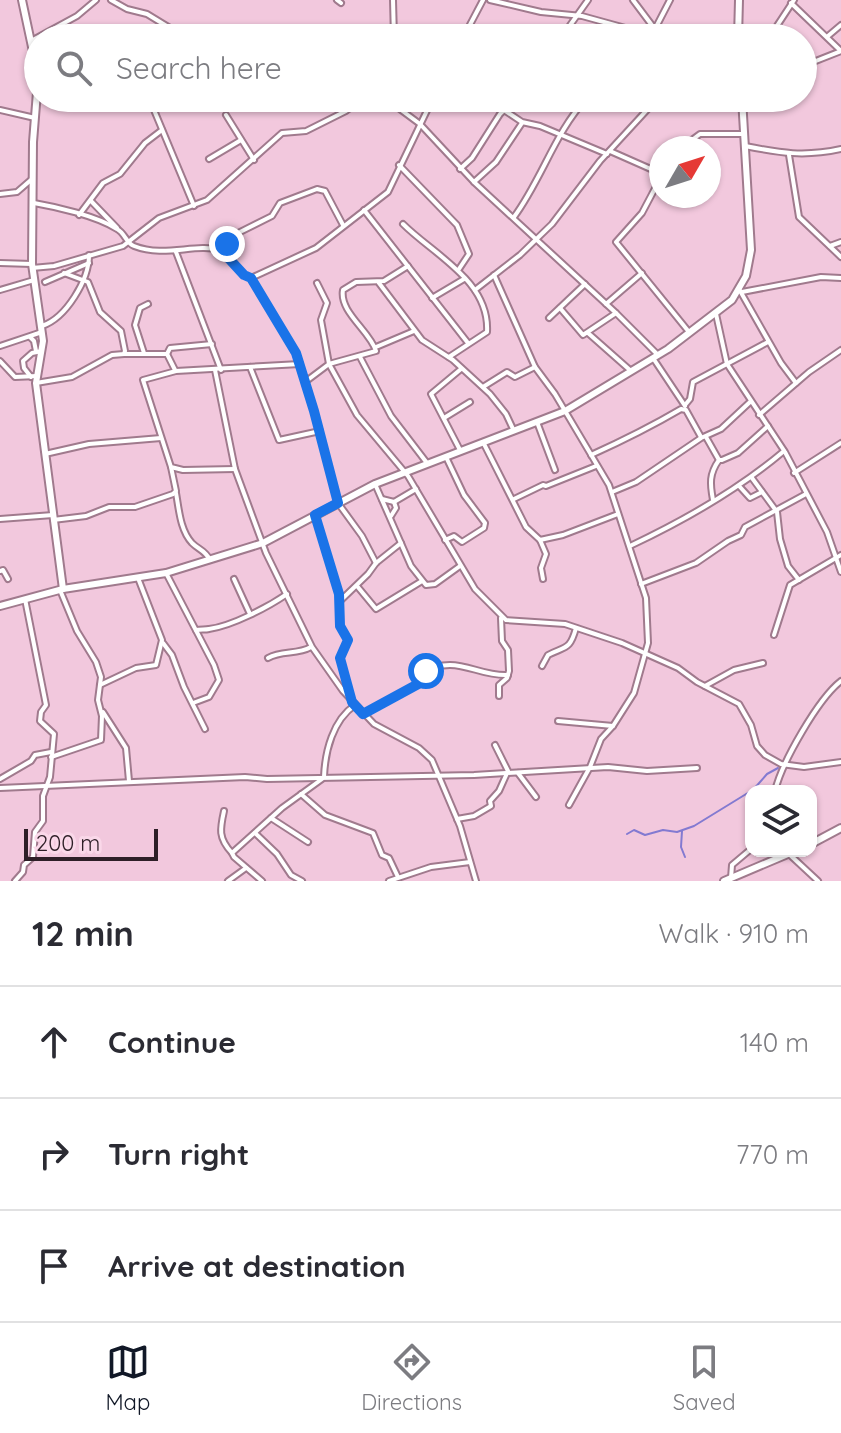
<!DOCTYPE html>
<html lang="en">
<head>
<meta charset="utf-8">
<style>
	body { margin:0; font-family:Quicksand,sans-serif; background:#f7f7f7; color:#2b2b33 }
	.controls { position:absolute; right:24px; bottom:24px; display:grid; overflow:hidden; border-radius:16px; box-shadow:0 2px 6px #0004 }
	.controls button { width:72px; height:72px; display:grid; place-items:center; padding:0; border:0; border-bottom:2px solid #e1e1e2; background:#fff; color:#2b2b33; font:40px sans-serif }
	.compass { position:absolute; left:649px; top:136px; width:72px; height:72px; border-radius:50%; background:#fff; box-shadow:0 2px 6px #0004; rotate:51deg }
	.scale { position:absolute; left:24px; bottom:20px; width:134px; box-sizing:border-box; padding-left:8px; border:4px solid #2e1f27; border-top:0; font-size:22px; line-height:28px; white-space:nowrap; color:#2e1f27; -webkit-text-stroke:6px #fad8e9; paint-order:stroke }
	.stop { position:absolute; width:24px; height:24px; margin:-18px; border:6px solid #1a73e8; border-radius:50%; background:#fff }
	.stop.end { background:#1a73e8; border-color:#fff; box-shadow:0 2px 8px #0008 }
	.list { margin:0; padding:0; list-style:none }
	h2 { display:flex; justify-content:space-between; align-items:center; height:104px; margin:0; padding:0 32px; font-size:34px }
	h2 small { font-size:26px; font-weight:400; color:#7c7c81 }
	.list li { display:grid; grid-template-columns:52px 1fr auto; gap:24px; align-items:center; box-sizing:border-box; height:112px; padding:0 32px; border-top:2px solid #e1e1e2 }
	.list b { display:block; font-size:30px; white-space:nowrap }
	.list em { font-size:26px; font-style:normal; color:#7c7c81 }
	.icon { flex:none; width:44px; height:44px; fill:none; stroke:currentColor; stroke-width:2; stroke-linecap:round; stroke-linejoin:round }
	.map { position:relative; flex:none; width:841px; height:881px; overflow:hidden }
	.search { position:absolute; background:#fff; box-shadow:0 2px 6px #0004; left:24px; right:24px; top:24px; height:88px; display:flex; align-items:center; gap:20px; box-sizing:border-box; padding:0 28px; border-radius:44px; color:#7c7c81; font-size:30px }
	.sheet { height:440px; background:#fff }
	nav { display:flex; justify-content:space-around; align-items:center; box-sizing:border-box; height:112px; border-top:2px solid #e1e1e2; background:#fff; font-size:22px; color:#7c7c81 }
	nav a { display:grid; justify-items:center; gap:4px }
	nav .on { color:#111827 }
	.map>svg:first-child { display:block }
</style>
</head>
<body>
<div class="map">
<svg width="841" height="881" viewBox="0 0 841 881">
	<rect width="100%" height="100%" fill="#f2c8dd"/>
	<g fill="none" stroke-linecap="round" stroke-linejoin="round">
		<g stroke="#837ad1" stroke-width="2">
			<polyline points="753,790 767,774 778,768"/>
			<polyline points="682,831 681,847 685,857"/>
			<polyline points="627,834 634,830 645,835 663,830 677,832 694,826 751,791"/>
		</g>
		<g stroke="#a07a8d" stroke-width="8">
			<g id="street">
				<polyline points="111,0 127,9 147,14 183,36"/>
				<polyline points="337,0 341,3"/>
				<polyline points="393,0 394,38"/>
				<polyline points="490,0 541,12 582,16 662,38"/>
				<polyline points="633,0 660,36"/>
				<polyline points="791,3 841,51 803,66"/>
				<polyline points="655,29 670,0"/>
				<polyline points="347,34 352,38"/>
				<polyline points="103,35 107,38"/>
				<polyline points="828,36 841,25"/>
				<polyline points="463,38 483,0"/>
				<polyline points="561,38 588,0"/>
				<polyline points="769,38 794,0"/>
				<polyline points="31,41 77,16 96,0"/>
				<polyline points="149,98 194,206"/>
				<polyline points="346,98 351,108"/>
				<polyline points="385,98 420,124 474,182 616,313 658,355"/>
				<polyline points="0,110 35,118"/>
				<polyline points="504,110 522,122 540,126 607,154"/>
				<polyline points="226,115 254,160"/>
				<path d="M745,146C781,153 804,157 841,149"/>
				<polyline points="681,148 700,134 744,134"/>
				<polyline points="610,151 653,170 661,177 642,213 616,242 689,332"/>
				<polyline points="789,155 799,217 841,257"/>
				<polyline points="209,159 241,140"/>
				<polyline points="399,165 457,225 469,254 459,269"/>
				<polyline points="460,169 472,158 500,114 517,98"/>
				<polyline points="653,170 661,164"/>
				<polyline points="474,182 496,162 522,123"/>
				<polyline points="0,194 17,192 32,179"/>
				<polyline points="91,201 117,228"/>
				<path d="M34,203C57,207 97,216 117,229C125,233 126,243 134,246C165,258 194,243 221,250L244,275L251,278"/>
				<polyline points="364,210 468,343"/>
				<polyline points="79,215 103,183 120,174 145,143 162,130"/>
				<path d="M514,217C542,179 555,132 587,98"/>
				<path d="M403,224C434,255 490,281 487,332L449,357"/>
				<polyline points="830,246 841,242"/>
				<polyline points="221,250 240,232 272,216 280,203 317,189 325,191 343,225"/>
				<polyline points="176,252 221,370"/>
				<polyline points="0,263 32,264"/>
				<path d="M408,266L384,281L356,282L343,290C339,312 370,331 376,351L329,364L357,415L408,476L475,589L506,620L565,624L622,643L678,668L697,682L739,704L751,725L757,746L765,755L781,764L804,767L841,762"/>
				<polyline points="32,268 54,266 123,246 159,218 207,200 282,133 306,131 346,111 362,98"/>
				<polyline points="494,275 535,367 555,394 609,485 646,598 648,643 634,693 613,726 601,739 590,767 569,805"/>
				<polyline points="45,282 89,263"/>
				<polyline points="379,283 422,340 453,360 490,394 506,414 514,431"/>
				<polyline points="739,289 781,363 796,383"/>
				<polyline points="0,290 34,280"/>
				<polyline points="475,290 520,255 552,224 600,161 658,98"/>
				<polyline points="742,292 821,277 841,278"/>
				<polyline points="432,298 464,279"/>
				<polyline points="606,304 642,273"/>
				<polyline points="560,308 583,335 616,313"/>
				<polyline points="716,314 727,364 785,452 827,532 841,572"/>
				<polyline points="549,318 585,284"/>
				<path d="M42,326C66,318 89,280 89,255"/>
				<polyline points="588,333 631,371"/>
				<polyline points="30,337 34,341 36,351"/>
				<polyline points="0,346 42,332"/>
				<polyline points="376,347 414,331"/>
				<polyline points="144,353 135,325 140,308 148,304"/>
				<polyline points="124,354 167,354 175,370"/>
				<polyline points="167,354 170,348 212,344"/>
				<polyline points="360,357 391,416 427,463"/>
				<polyline points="653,358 685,406"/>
				<polyline points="0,361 15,377 37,376"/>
				<polyline points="250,367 279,440 320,431"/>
				<polyline points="215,370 235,469 266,553 312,647 343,691 374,724 419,748 432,760 460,826 476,881"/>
				<polyline points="31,377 24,368 23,361 32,353 42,351"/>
				<polyline points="305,382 329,364 321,320 327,303 317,283"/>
				<polyline points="36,383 72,377 112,355 124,354 125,351 121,331 100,312 88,282 64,273"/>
				<polyline points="483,387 507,372 515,377 535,367"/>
				<polyline points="685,405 690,399 693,382 768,342"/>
				<polyline points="759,415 809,372 841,350"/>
				<polyline points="444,418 470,402"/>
				<polyline points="537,422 555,470"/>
				<polyline points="706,437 719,460 722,460 738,453 768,426"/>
				<polyline points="483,442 526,527 540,540 563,535 618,514"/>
				<polyline points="460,450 431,394 461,369"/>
				<polyline points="45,454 89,444 161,438"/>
				<path d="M591,455C622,441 652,426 681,409L686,410L701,437"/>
				<polyline points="235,469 183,470 171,467 143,380 176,371 300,364"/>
				<polyline points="794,473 841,443"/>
				<polyline points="752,478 777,512 780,539 788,566 799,580"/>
				<polyline points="375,484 411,566 426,585 435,584 460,566"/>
				<polyline points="740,487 750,498 762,492"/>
				<polyline points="612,492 636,482 701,438 721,429 750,402"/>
				<path d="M176,493C179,509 180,530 192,543C199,550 205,550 210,560"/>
				<polyline points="382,499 394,502 396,508 391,516"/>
				<polyline points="514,499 543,485 546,486 596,466"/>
				<path d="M713,500C710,484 709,474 719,460"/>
				<polyline points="394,502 416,489"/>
				<polyline points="315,515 339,594 339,623 348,640 340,658 350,696"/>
				<polyline points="0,519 53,515"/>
				<polyline points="53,520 86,516 109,507 135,507 173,494 176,491 171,467"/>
				<polyline points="445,540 454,536 462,542 484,528 485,523 464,495 446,457"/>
				<polyline points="540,540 546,554 541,568 543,579"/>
				<path d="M630,546C685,520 738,490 784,451"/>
				<polyline points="376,563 362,536 338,503 314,411 296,353 251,278 316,248 388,192 433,98"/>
				<polyline points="0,571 3,570 8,579"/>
				<polyline points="166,573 214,665 219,680 209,697 193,703"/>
				<polyline points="234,579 250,614"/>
				<polyline points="641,584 696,563 728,541 741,535 745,527 806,494"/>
				<polyline points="357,586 376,609 422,581"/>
				<polyline points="340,601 368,574 376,563 401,543"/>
				<path d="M196,630C201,629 205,630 209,629C232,626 268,607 287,594"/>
				<polyline points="774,635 790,585 841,555"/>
				<polyline points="163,643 172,655 184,687 205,729"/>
				<path d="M268,658C282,650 297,655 311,647"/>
				<path d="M542,666L548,655C566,646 570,650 576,628"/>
				<polyline points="100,685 136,668 156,665 162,640 138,578"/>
				<polyline points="705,686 734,670 763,663"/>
				<polyline points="499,696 499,685 507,678 509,671 508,650 502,641 501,618"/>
				<polyline points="103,712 126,748 129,781"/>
				<path d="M363,714L420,683L422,674C455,652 476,677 508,675"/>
				<polyline points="558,721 613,726"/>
				<polyline points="51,757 101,740 102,716 98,700 101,677 96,662 77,631 60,590"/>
				<polyline points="518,773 536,797"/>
				<path d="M324,777C325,751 333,720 355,705"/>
				<polyline points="0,779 31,761 35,755 51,752"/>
				<polyline points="0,788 245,777 267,779 474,775 608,767 647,771 697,768"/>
				<path d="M775,791C782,762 818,699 841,681"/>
				<polyline points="301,794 325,815 373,833 382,855 389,858 398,877"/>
				<path d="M224,811C220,829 218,838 232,853"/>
				<polyline points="271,818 308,842"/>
				<polyline points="457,819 474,816 491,806 490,801 499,791 508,771 495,745"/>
				<polyline points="255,833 277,854 291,875 302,881"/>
				<polyline points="789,854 818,881"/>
				<polyline points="731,878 732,865 751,849"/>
				<polyline points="15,881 23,872 24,865 33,857 35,832 43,821 43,796 50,777 54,734 40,721 41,712 46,705 25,599"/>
				<polyline points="228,881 246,868"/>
				<polyline points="262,881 234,857 232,853 282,808 322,779"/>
				<polyline points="389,881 431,867 470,862"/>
			</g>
		</g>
		<g stroke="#a07a8d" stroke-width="10">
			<g id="secondary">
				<polyline points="22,0 35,61 37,92 33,142 32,264 43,341 36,383 63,589"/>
				<polyline points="738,38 739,0"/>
				<polyline points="0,606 63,589 166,573 263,543 375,484 565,411 668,349 732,300 746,276 751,250 742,98"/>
				<polyline points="811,844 841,828"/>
				<polyline points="724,881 795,851"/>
			</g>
		</g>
		<use href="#street" stroke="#fff" stroke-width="4"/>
		<use href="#secondary" stroke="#fff" stroke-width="6"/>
	</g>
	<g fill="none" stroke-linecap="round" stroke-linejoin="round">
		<polyline stroke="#1a73e8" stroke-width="10" points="227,244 221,250 244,275 251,278 296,353 314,411 338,503 315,515 339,594 340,626 348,640 340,658 352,702 363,714 420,683 422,674 426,671"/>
	</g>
</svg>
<div class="controls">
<button><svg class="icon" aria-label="layers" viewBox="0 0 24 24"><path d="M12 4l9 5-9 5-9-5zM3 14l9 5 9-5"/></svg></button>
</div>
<svg class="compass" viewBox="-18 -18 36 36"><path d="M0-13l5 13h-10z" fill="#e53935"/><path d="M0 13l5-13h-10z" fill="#7c7c81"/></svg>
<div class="scale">200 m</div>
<div class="stop" style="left:426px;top:671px"></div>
<div class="stop end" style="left:227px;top:244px"></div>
<div class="search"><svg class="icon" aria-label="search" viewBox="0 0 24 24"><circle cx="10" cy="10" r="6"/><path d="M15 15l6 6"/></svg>Search here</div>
</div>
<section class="sheet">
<h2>12 min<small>Walk · 910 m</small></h2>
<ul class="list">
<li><svg class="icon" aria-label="ahead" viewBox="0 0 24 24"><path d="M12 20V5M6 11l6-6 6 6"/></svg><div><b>Continue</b></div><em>140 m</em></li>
<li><svg class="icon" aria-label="right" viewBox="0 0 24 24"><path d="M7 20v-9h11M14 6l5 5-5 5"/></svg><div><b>Turn right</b></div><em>770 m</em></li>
<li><svg class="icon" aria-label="arrive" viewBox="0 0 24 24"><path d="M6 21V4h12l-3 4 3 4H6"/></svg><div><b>Arrive at destination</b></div></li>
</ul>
</section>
<nav>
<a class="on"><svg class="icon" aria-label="map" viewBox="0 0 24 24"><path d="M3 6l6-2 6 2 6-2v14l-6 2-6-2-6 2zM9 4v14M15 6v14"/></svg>Map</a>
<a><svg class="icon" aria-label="directions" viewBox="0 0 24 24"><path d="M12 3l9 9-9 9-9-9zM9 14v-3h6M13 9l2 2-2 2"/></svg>Directions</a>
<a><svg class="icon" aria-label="saved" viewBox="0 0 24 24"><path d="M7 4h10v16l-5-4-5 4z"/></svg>Saved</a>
</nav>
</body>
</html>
